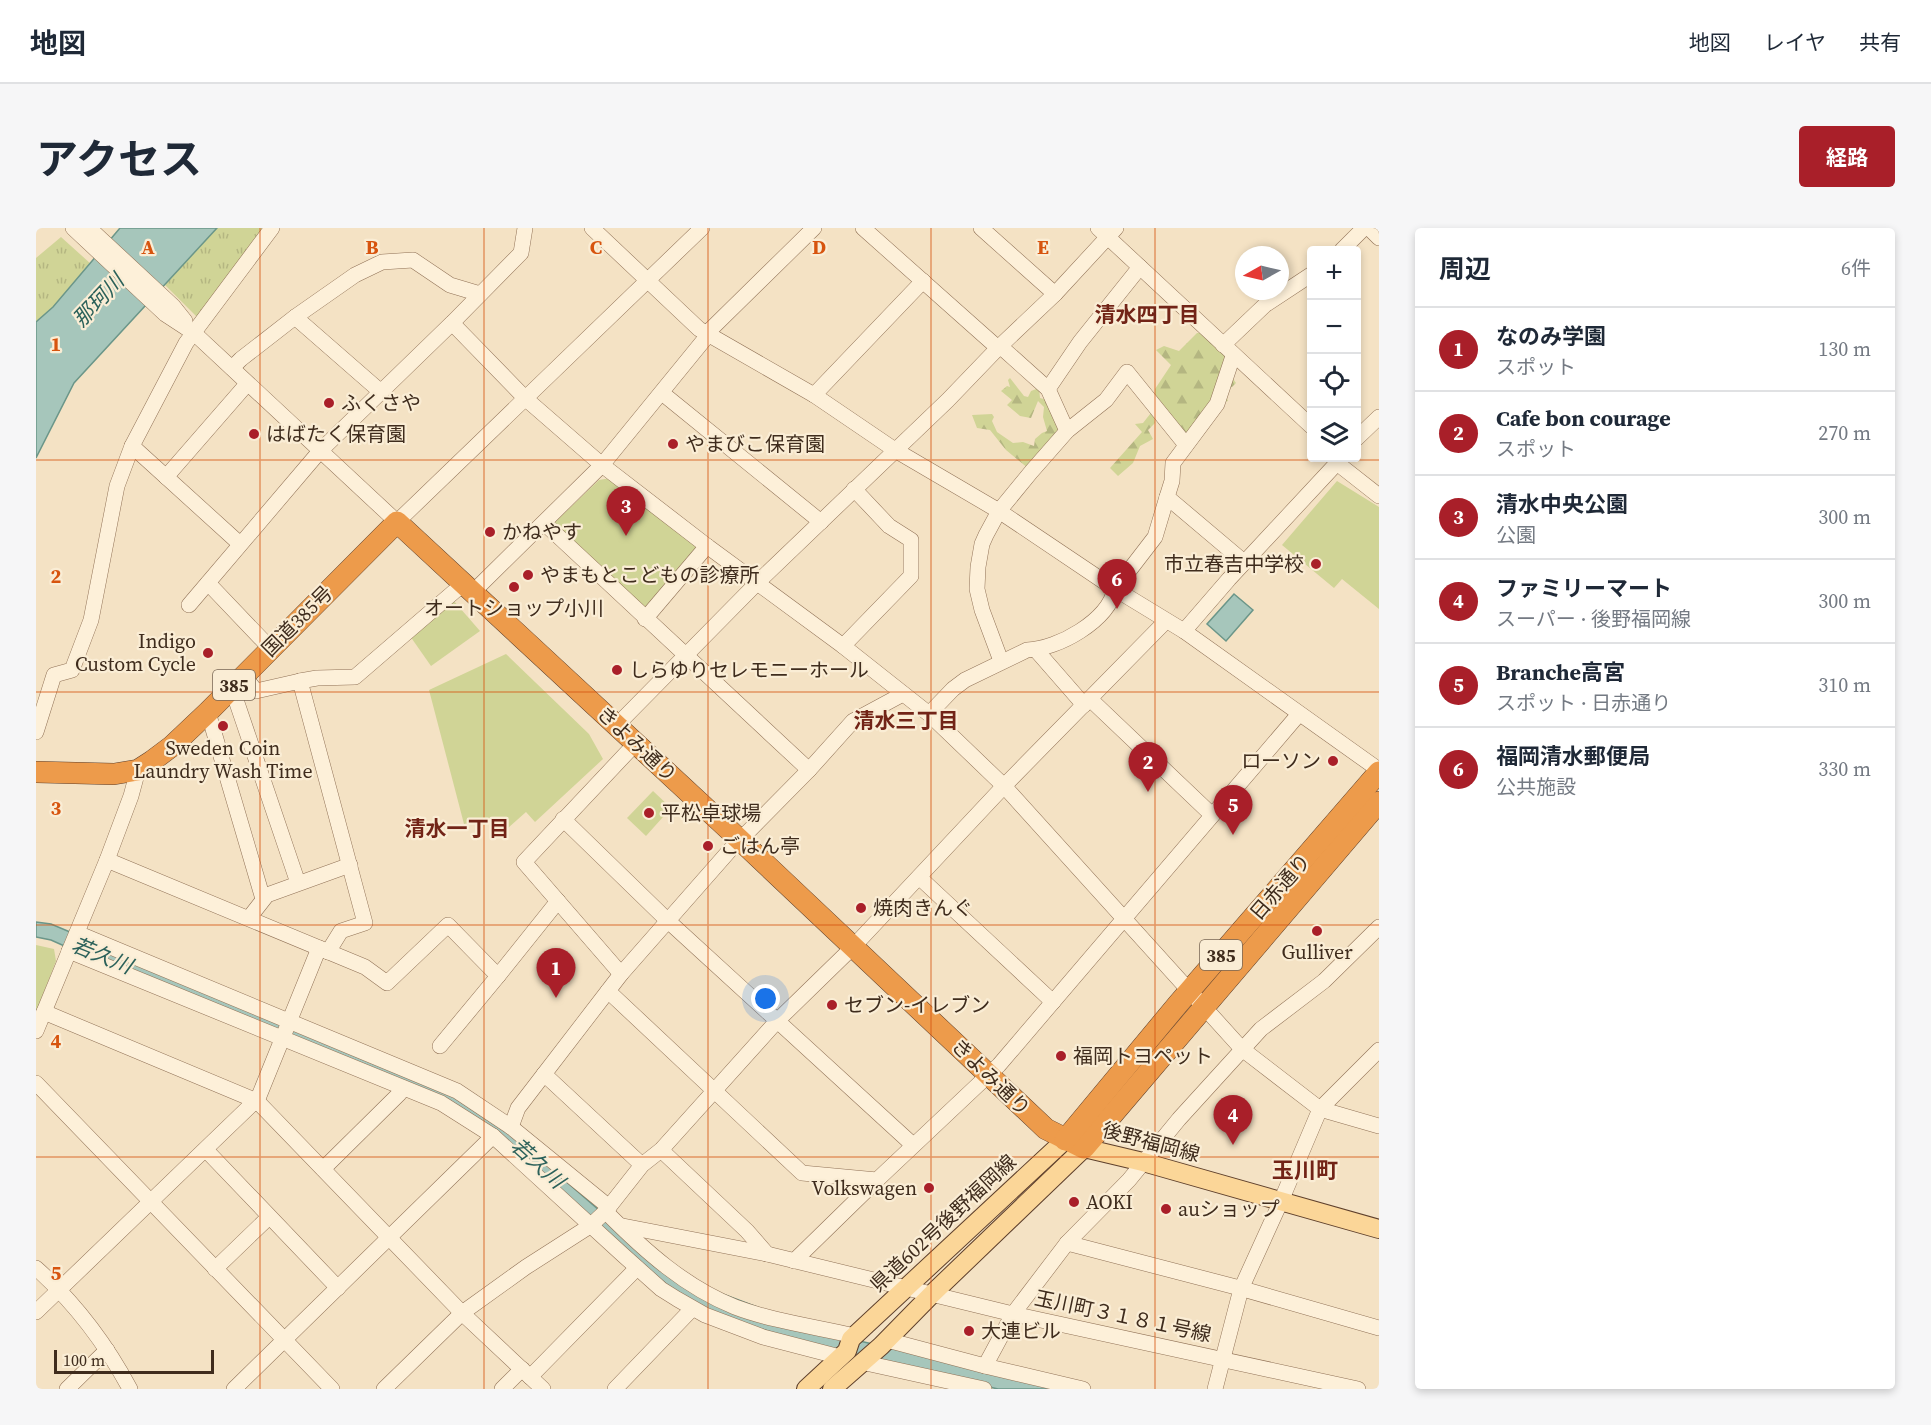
<!DOCTYPE html>
<html lang="ja">
<head>
<meta charset="utf-8">
<style>
	body { margin:0; font-family:"Source Serif 4","Noto Sans JP",serif; background:#f6f6f7; color:#1f2937 }
	.controls { position:absolute; right:18px; top:18px; display:grid; overflow:hidden; border-radius:6px; box-shadow:0 3px 9px #0003 }
	.controls button { width:54px; height:54px; display:grid; place-items:center; padding:0; border:0; border-bottom:2px solid #e0e1e3; background:#fff; color:#1f2937; font:30px sans-serif }
	.compass { position:absolute; left:1199px; top:18px; width:54px; height:54px; border-radius:50%; background:#fff; box-shadow:0 3px 9px #0003; rotate:262deg }
	.scale { position:absolute; left:18px; bottom:15px; width:160px; box-sizing:border-box; padding-left:6px; border:3px solid #3f2c1d; border-top:0; font-size:16px; line-height:21px; white-space:nowrap; color:#3f2c1d; -webkit-text-stroke:4px #faedd5; paint-order:stroke }
	.you { position:absolute; left:730px; top:771px; width:21px; height:21px; margin:-15px; border:4px solid #fff; border-radius:50%; background:#1a73e8; box-shadow:0 0 0 9px #1a73e833 }
	.badge { display:grid; place-items:center; width:39px; height:39px; border-radius:50%; background:#a91f29; color:#fff; font-size:20px; font-weight:700 }
	.pin { position:absolute; translate:-50% -50px; filter:drop-shadow(0 2px 3px #0008) }
	.pin::after { content:''; position:absolute; top:32px; width:21px; height:18px; background:inherit; clip-path:polygon(0 0,100% 0,50% 100%) }
	.list { margin:0; padding:0; list-style:none }
	h2 { display:flex; justify-content:space-between; align-items:center; height:78px; margin:0; padding:0 24px; font-size:26px }
	h2 small { font-size:20px; font-weight:400; color:#747a83 }
	.list li { display:grid; grid-template-columns:39px 1fr auto; gap:18px; align-items:center; box-sizing:border-box; height:84px; padding:0 24px; border-top:2px solid #e0e1e3 }
	.list b { display:block; font-size:22px; white-space:nowrap }
	.list p { margin:0; font-size:20px; white-space:nowrap; color:#747a83 }
	.list em { font-size:20px; font-style:normal; color:#747a83 }
	.icon { flex:none; width:33px; height:33px; fill:none; stroke:currentColor; stroke-width:2; stroke-linecap:round; stroke-linejoin:round }
	.map { position:relative; flex:none; width:1343px; height:1161px; overflow:hidden; border-radius:6px }
	header { display:flex; align-items:center; gap:36px; box-sizing:border-box; height:84px; padding:0 30px; background:#fff; border-bottom:2px solid #e0e1e3 }
	header strong { font-size:28px }
	nav { display:flex; gap:33px; margin-inline-start:auto; font-size:21px }
	.intro { display:flex; align-items:center; justify-content:space-between; box-sizing:border-box; height:144px; padding:0 36px }
	h1 { margin:0; font-size:42px }
	.button { padding:15px 27px; border-radius:6px; background:#a91f29; color:#fff; font-size:21px; font-weight:700 }
	main { display:flex; gap:36px; padding:0 36px }
	aside { flex:1; background:#fff; border-radius:6px; box-shadow:0 3px 9px #0003 }
	.map>svg:first-child { display:block }
</style>
</head>
<body>
<header>
<strong>地図</strong>
<nav><a>地図</a><a>レイヤ</a><a>共有</a></nav>
</header>
<div class="intro"><h1>アクセス</h1><a class="button">経路</a></div>
<main>
<div class="map">
<svg width="1343" height="1161" viewBox="0 0 1343 1161">
	<defs>
		<pattern id="grass-tufts" width="24" height="20" patternUnits="userSpaceOnUse" patternTransform="scale(1.5)"><rect width="24" height="20" fill="#d0d496"/><path d="M3 7l-1-3M5 7V3M7 7l1-3M15 17l-1-3M17 17v-4M19 17l1-3" fill="none" stroke="#b4b681"/></pattern>
		<pattern id="forest-firs" width="22" height="20" patternUnits="userSpaceOnUse" patternTransform="scale(1.5)"><rect width="22" height="20" fill="#d0d496"/><path d="M5 1l3.5 6h-7zM16 11l3.5 6h-7z" fill="#b4b681"/></pattern>
	</defs>
	<rect width="100%" height="100%" fill="#f4e2c4"/>
	<g fill="url(#grass-tufts)">
		<polygon points="181,0 228,0 163,91 129,57"/>
		<polygon points="25,9 55,36 17,79 0,94 0,30"/>
	</g>
	<g fill="url(#forest-firs)">
		<polygon points="1161,105 1169,105 1186,113 1195,148 1200,155 1196,159 1190,161 1186,170 1191,170 1192,173 1185,175 1148,214 1118,188 1119,195 1112,202 1117,211 1104,218 1097,235 1082,248 1074,240 1106,204 1099,196 1107,195 1118,181 1119,161 1135,137 1120,122 1128,118 1143,123"/>
		<polygon points="974,150 988,168 992,169 995,163 1003,160 1004,170 1011,172 1027,199 1022,207 1017,207 1018,210 993,241 970,222 954,202 941,200 936,187 956,186 958,189 956,193 961,204 977,215 987,214 998,218 999,211 1006,205 1011,203 1007,189 1008,179 1002,173 995,190 984,188 971,177 976,172 965,163 971,158 974,159 972,152"/>
	</g>
	<g fill="#d0d496">
		<polygon points="575,250 665,319 608,384 517,296 563,252"/>
		<polygon points="1301,253 1343,279 1343,381 1306,351 1298,360 1246,317"/>
		<polygon points="417,372 444,403 395,438 374,408"/>
		<polygon points="470,426 553,506 567,531 499,594 490,584 471,601 457,589 428,596 393,462"/>
		<polygon points="617,563 635,580 610,608 591,590"/>
		<polygon points="0,717 18,721 20,733 0,785"/>
	</g>
	<g fill="#a6c6bb" stroke="#6b9689" stroke-width="1.5">
		<polygon points="84,0 181,0 38,155 0,230 0,94 17,79"/>
		<polygon points="1198,366 1217,382 1190,413 1171,396"/>
		<polygon points="0,694 15,696 410,862 473,904 639,1048 793,1106 1033,1161 962,1161 787,1121 658,1079 406,870 62,733 15,712 0,709"/>
	</g>
	<g fill="none" stroke-linecap="round" stroke-linejoin="round">
		<g stroke="#917257" stroke-width="16">
			<g id="minor">
				<polyline points="37,0 129,86 158,105 361,294 666,0"/>
				<polyline points="53,0 137,78 149,93"/>
				<polyline points="556,0 663,101 778,167 859,222 963,283 1079,361 1148,403 1343,542"/>
				<polyline points="827,0 962,120"/>
				<polyline points="945,0 1019,66"/>
				<polyline points="1062,0 1276,199"/>
				<polyline points="1333,0 1343,10"/>
				<polyline points="1306,22 1328,0"/>
				<polyline points="259,89 345,164"/>
				<polyline points="416,95 490,171 566,237 671,318 807,418 893,486 968,558 1206,821 1284,881 1343,898"/>
				<polyline points="670,106 778,0"/>
				<polyline points="1187,117 1229,77 1276,46"/>
				<polyline points="964,118 1012,161 1031,203"/>
				<polyline points="1197,128 1181,176 1137,235 1136,253 1131,269 1208,334"/>
				<polyline points="196,140 205,131 259,89 319,47 346,34 377,32 414,57 444,66"/>
				<polyline points="1012,161 1044,114 1104,39"/>
				<polyline points="626,165 785,294"/>
				<polyline points="778,167 887,53"/>
				<polyline points="1320,211 1343,189"/>
				<polyline points="96,218 204,316"/>
				<polyline points="1301,235 1343,268"/>
				<polyline points="130,249 211,156"/>
				<polyline points="508,295 773,542"/>
				<polyline points="172,355 234,420"/>
				<polyline points="437,364 566,237 672,107"/>
				<polyline points="153,377 284,223 416,95 485,25 489,0"/>
				<polyline points="609,391 671,318"/>
				<polyline points="1148,403 1193,351 1301,235 1303,230"/>
				<polyline points="807,418 875,348 875,312 853,298 818,261"/>
				<polyline points="1000,422 1048,477"/>
				<polyline points="965,433 946,382 941,361 942,339 946,316 950,307 963,283 995,244 1031,203 1070,172 1091,144 1150,217"/>
				<polyline points="207,447 220,463 264,453 329,695 305,703 292,724"/>
				<polyline points="264,453 281,450 319,449 427,356"/>
				<polyline points="193,462 200,472 262,655"/>
				<polyline points="1054,471 1176,587"/>
				<polyline points="172,484 227,671"/>
				<path d="M893,486L917,461L929,452L991,422C1022,421 1072,393 1079,361L1119,309L1131,269"/>
				<polyline points="580,498 722,354 912,172 962,120 1019,66 1080,0"/>
				<polyline points="0,504 18,447 36,442 55,392 81,258 96,218 150,115 236,0"/>
				<polyline points="527,591 631,692 877,917"/>
				<polyline points="71,632 329,739 351,755 412,697 462,748 522,673"/>
				<polyline points="883,649 1017,774"/>
				<polyline points="213,690 231,667 314,637"/>
				<path d="M41,705L421,863L475,899L573,979L571,985C609,1023 649,1059 699,1079C736,1093 781,1099 819,1108"/>
				<polyline points="33,723 405,875 457,908 587,1027 625,1061 641,1071 669,1087 727,1109 804,1129"/>
				<polyline points="585,746 488,634 600,515"/>
				<polyline points="572,763 766,945 841,952 963,837 1263,486"/>
				<polyline points="8,784 221,873 426,1085 507,1161"/>
				<polyline points="0,803 71,632 95,568 102,542"/>
				<polyline points="404,818 462,748"/>
				<polyline points="508,846 606,937"/>
				<polyline points="0,855 296,1161"/>
				<polyline points="475,899 482,880 585,746 694,622 773,542 817,493 867,466"/>
				<polyline points="170,922 302,1060"/>
				<polyline points="625,922 711,1003 731,1026"/>
				<polyline points="287,941 363,866 367,860"/>
				<polyline points="587,998 731,1026 977,1086 1322,1161"/>
				<polyline points="1031,1015 1200,1059 1343,1100"/>
				<polyline points="758,1033 841,952"/>
				<path d="M0,1040C38,1074 70,1116 94,1161"/>
				<polyline points="179,1041 233,989"/>
				<polyline points="0,1084 214,878 221,873 283,720"/>
				<polyline points="851,1112 949,1138 1047,1161"/>
				<polyline points="825,1134 948,1161"/>
				<polyline points="949,1138 977,1086 1031,1015 1093,952 1143,891 1225,801 1288,753 1343,699"/>
				<polyline points="494,1149 601,1040"/>
				<polyline points="31,1161 71,1122"/>
				<polyline points="198,1161 457,908"/>
				<polyline points="348,1161 426,1085 490,1039 554,998 569,984 606,937 625,922 741,793 817,719 968,558 1130,393"/>
				<polyline points="466,1161 486,1141"/>
				<polyline points="579,1161 656,1081"/>
				<polyline points="1179,1161 1205,1061 1245,973 1284,881 1343,822"/>
			</g>
		</g>
		<g stroke="#5f402c" stroke-width="20">
			<g id="major">
				<polyline points="770,1161 811,1123 815,1111 1029,912"/>
				<polyline points="796,1161 845,1118 897,1065 1048,920 1107,934 1343,1001"/>
			</g>
		</g>
		<g stroke="#5f402c" stroke-width="22">
			<g id="highway">
				<polyline points="0,544 78,546 102,542 116,533 136,518 172,484 361,294 704,612 1010,901 1048,920 1343,574"/>
				<polyline points="1029,912 1142,776 1343,544"/>
			</g>
		</g>
		<use href="#minor" stroke="#fdf0d9" stroke-width="15"/>
		<use href="#major" stroke="#fbd698" stroke-width="18"/>
		<use href="#highway" stroke="#ed9b4b" stroke-width="21"/>
	</g>
	<path fill="none" stroke="#d7540e" stroke-width="1.5" stroke-opacity="0.55" d="M224,0V1161M448,0V1161M672,0V1161M895,0V1161M1119,0V1161M0,232H1343M0,464H1343M0,697H1343M0,929H1343"/>
	<g fill="#a91f29" stroke="#faedd5" stroke-width="2">
		<circle cx="293" cy="175" r="6"/>
		<circle cx="218" cy="206" r="6"/>
		<circle cx="637" cy="216" r="6"/>
		<circle cx="454" cy="304" r="6"/>
		<circle cx="1280" cy="336" r="6"/>
		<circle cx="492" cy="347" r="6"/>
		<circle cx="478" cy="359" r="6"/>
		<circle cx="172" cy="425" r="6"/>
		<circle cx="581" cy="442" r="6"/>
		<circle cx="187" cy="498" r="6"/>
		<circle cx="1297" cy="533" r="6"/>
		<circle cx="613" cy="585" r="6"/>
		<circle cx="672" cy="618" r="6"/>
		<circle cx="825" cy="680" r="6"/>
		<circle cx="1281" cy="703" r="6"/>
		<circle cx="796" cy="777" r="6"/>
		<circle cx="1025" cy="828" r="6"/>
		<circle cx="893" cy="960" r="6"/>
		<circle cx="1038" cy="974" r="6"/>
		<circle cx="1130" cy="981" r="6"/>
		<circle cx="933" cy="1103" r="6"/>
	</g>
	<g text-anchor="middle" dominant-baseline="central" stroke-width="4.5" stroke-linejoin="round" paint-order="stroke">
		<g fill="#faedd5" stroke="#776654" stroke-width="1.5">
			<rect x="177" y="442" width="42" height="30" rx="4.5"/>
			<rect x="1164" y="712" width="42" height="30" rx="4.5"/>
		</g>
		<g font-size="18" font-weight="bold" fill="#3f2c1d">
			<text x="198" y="457">385</text>
			<text x="1185" y="727">385</text>
		</g>
		<g font-size="20" fill="#3f2c1d" stroke="#faedd5" text-anchor="start">
			<text x="305" y="175">ふくさや</text>
			<text x="230" y="206">はばたく保育園</text>
			<text x="649" y="216">やまびこ保育園</text>
			<text x="466" y="304">かねやす</text>
			<text x="1268" y="336" text-anchor="end">市立春吉中学校</text>
			<text x="504" y="347">やまもとこどもの診療所</text>
			<text x="478" y="380" text-anchor="middle">オートショップ小川</text>
			<text x="160" y="413" text-anchor="end">Indigo<tspan x="160" dy="23">Custom Cycle</tspan></text>
			<text x="593" y="442">しらゆりセレモニーホール</text>
			<text x="187" y="520" text-anchor="middle">Sweden Coin<tspan x="187" dy="23">Laundry Wash Time</tspan></text>
			<text x="1285" y="533" text-anchor="end">ローソン</text>
			<text x="625" y="585">平松卓球場</text>
			<text x="684" y="618">ごはん亭</text>
			<text x="837" y="680">焼肉きんぐ</text>
			<text x="1281" y="724" text-anchor="middle">Gulliver</text>
			<text x="808" y="777">セブン-イレブン</text>
			<text x="1037" y="828">福岡トヨペット</text>
			<text x="881" y="960" text-anchor="end">Volkswagen</text>
			<text x="1050" y="974">AOKI</text>
			<text x="1142" y="981">auショップ</text>
			<text x="945" y="1103">大連ビル</text>
		</g>
		<g font-size="20" fill="#3f2c1d" stroke="#faedd5">
			<text transform="translate(261 393) rotate(-45)">国道385号</text>
			<text transform="translate(601 516) rotate(43)">きよみ通り</text>
			<text transform="translate(1244 659) rotate(-49)">日赤通り</text>
			<text transform="translate(955 849) rotate(44)">きよみ通り</text>
			<text transform="translate(1115 914) rotate(15)">後野福岡線</text>
			<text transform="translate(907 995) rotate(-43)">県道602号後野福岡線</text>
			<text transform="translate(1087 1088) rotate(12)">玉川町３１８１号線</text>
		</g>
		<g font-size="21" font-style="italic" fill="#2b615a" stroke="#faedd5">
			<text transform="translate(62 72) rotate(-47)">那珂川</text>
			<text transform="translate(66 727) rotate(22)">若久川</text>
			<text transform="translate(502 935) rotate(42)">若久川</text>
		</g>
		<g font-size="21" font-weight="bold" fill="#722417" stroke="#faedd5">
			<text x="1111" y="86">清水四丁目</text>
			<text x="870" y="492">清水三丁目</text>
			<text x="421" y="600">清水一丁目</text>
		</g>
		<g font-size="22" font-weight="bold" fill="#722417" stroke="#faedd5">
			<text x="1269" y="942">玉川町</text>
		</g>
	</g>
	<g font-size="20" text-anchor="middle" font-weight="bold" fill="#d7540e" stroke="#faedd5" stroke-width="4.5" stroke-linejoin="round" paint-order="stroke">
		<text x="112" y="26">A</text>
		<text x="336" y="26">B</text>
		<text x="560" y="26">C</text>
		<text x="783" y="26">D</text>
		<text x="1007" y="26">E</text>
		<text x="20" y="123">1</text>
		<text x="20" y="355">2</text>
		<text x="20" y="587">3</text>
		<text x="20" y="820">4</text>
		<text x="20" y="1052">5</text>
	</g>
</svg>
<div class="controls">
<button>+</button>
<button>−</button>
<button><svg class="icon" aria-label="locate" viewBox="0 0 24 24"><circle cx="12" cy="12" r="6"/><path d="M12 2v4M12 18v4M2 12h4M18 12h4"/></svg></button>
<button><svg class="icon" aria-label="layers" viewBox="0 0 24 24"><path d="M12 4l9 5-9 5-9-5zM3 14l9 5 9-5"/></svg></button>
</div>
<svg class="compass" viewBox="-18 -18 36 36"><path d="M0-13l5 13h-10z" fill="#e53935"/><path d="M0 13l5-13h-10z" fill="#747a83"/></svg>
<div class="scale">100 m</div>
<div class="you"></div>
<div class="pin badge" style="left:520px;top:770px">1</div>
<div class="pin badge" style="left:1112px;top:564px">2</div>
<div class="pin badge" style="left:590px;top:308px">3</div>
<div class="pin badge" style="left:1197px;top:917px">4</div>
<div class="pin badge" style="left:1197px;top:607px">5</div>
<div class="pin badge" style="left:1081px;top:381px">6</div>
</div>
<aside>
<h2>周辺<small>6件</small></h2>
<ul class="list">
<li><span class="badge">1</span><div><b>なのみ学園</b><p>スポット</p></div><em>130 m</em></li>
<li><span class="badge">2</span><div><b>Cafe bon courage</b><p>スポット</p></div><em>270 m</em></li>
<li><span class="badge">3</span><div><b>清水中央公園</b><p>公園</p></div><em>300 m</em></li>
<li><span class="badge">4</span><div><b>ファミリーマート</b><p>スーパー · 後野福岡線</p></div><em>300 m</em></li>
<li><span class="badge">5</span><div><b>Branche高宮</b><p>スポット · 日赤通り</p></div><em>310 m</em></li>
<li><span class="badge">6</span><div><b>福岡清水郵便局</b><p>公共施設</p></div><em>330 m</em></li>
</ul>
</aside>
</main>
</body>
</html>
